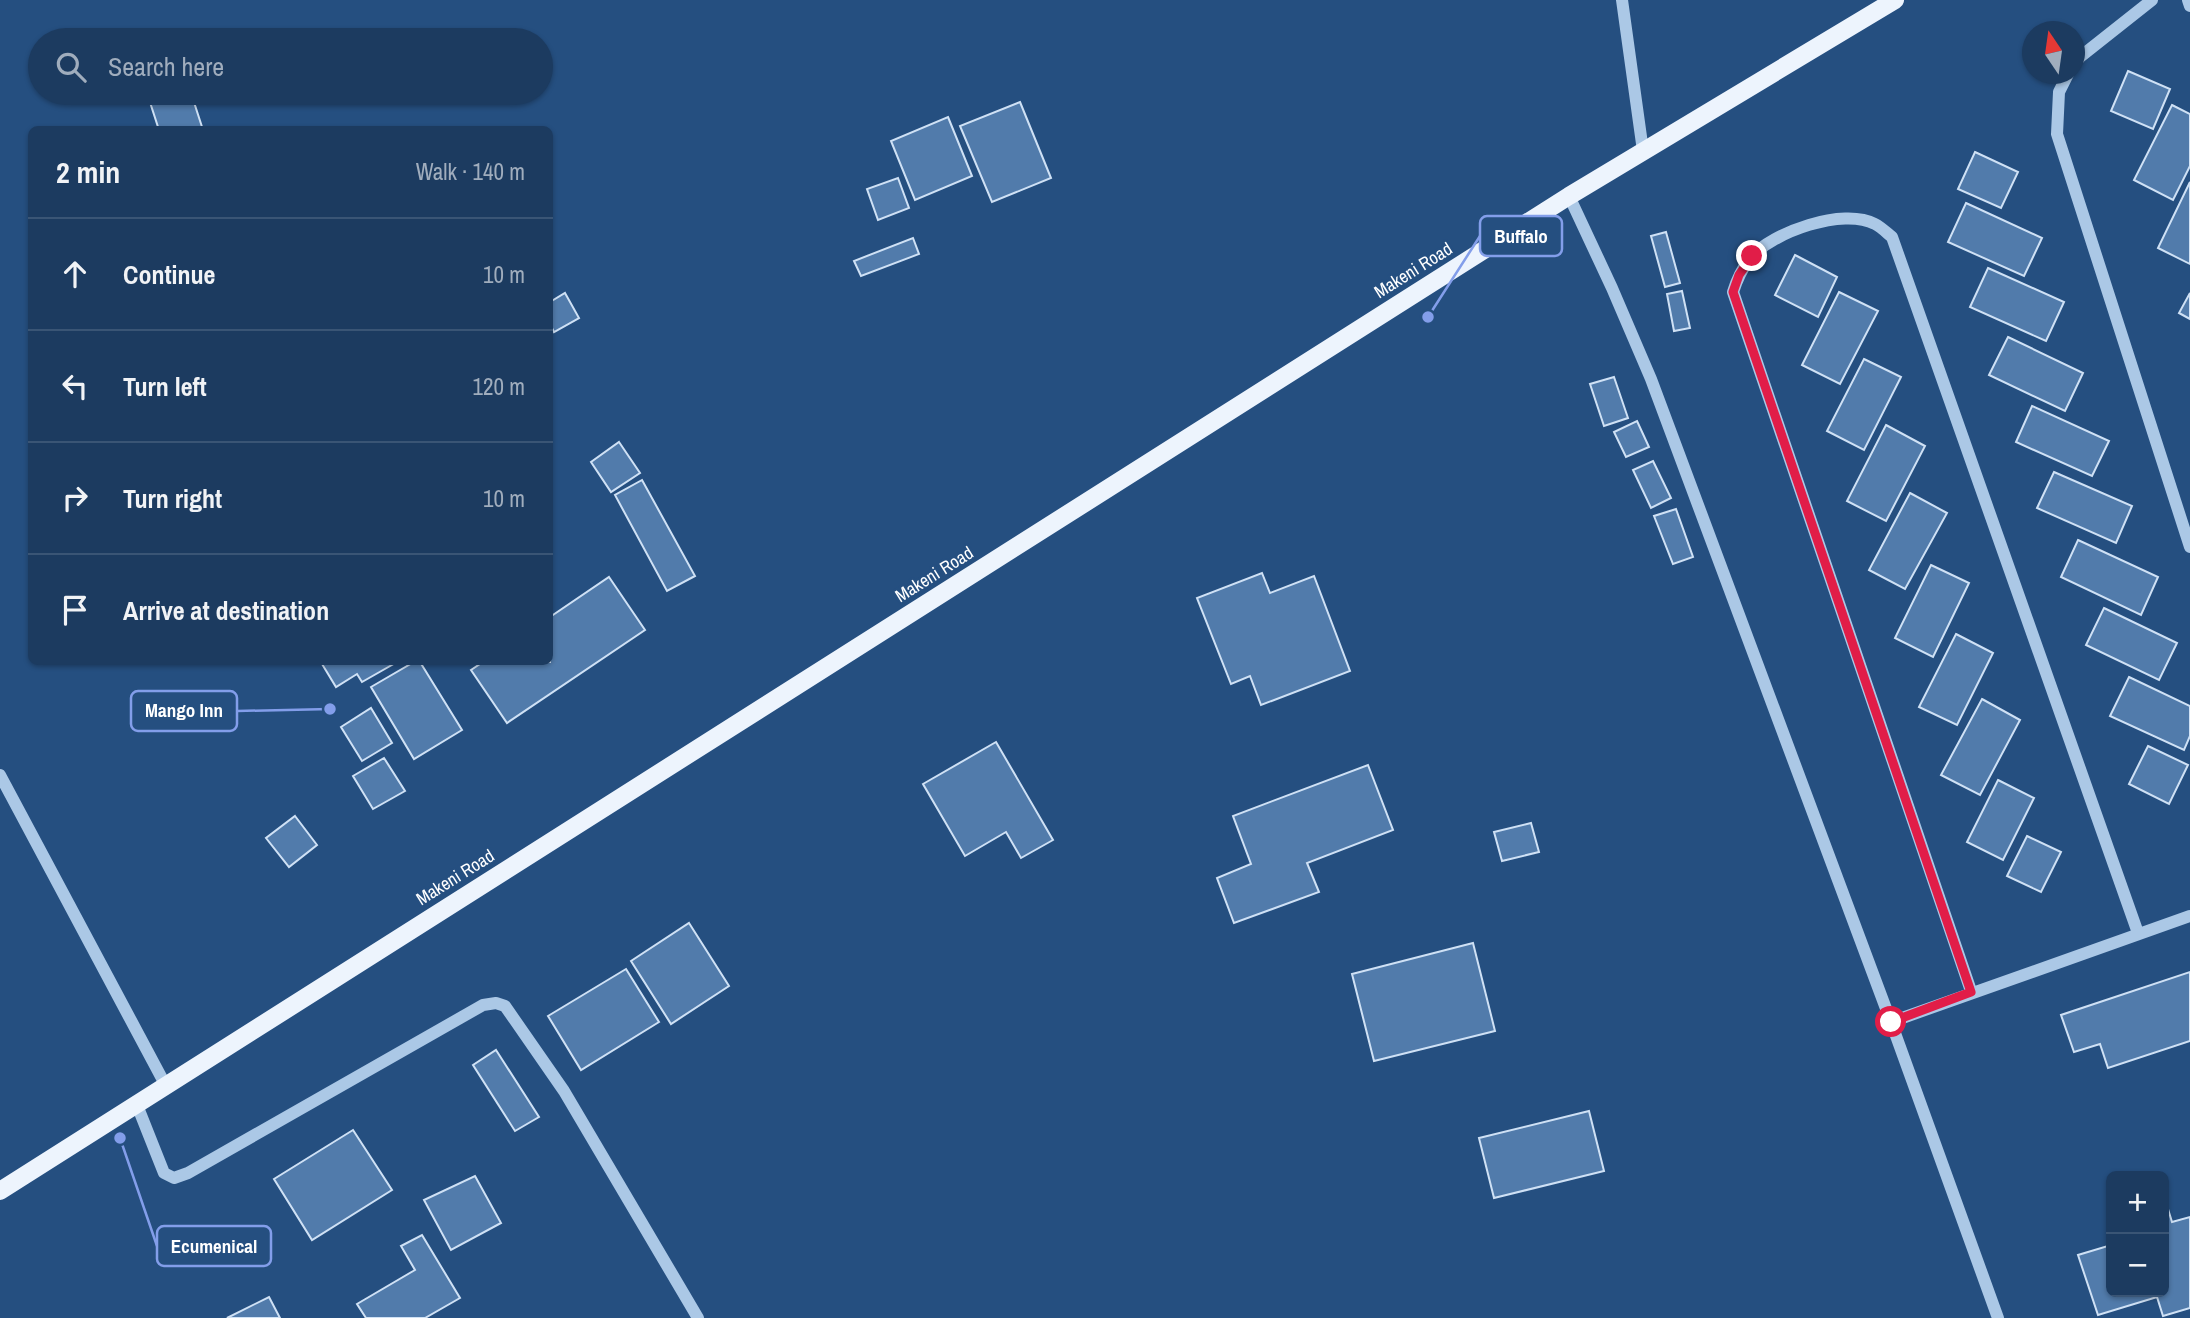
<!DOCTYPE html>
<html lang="en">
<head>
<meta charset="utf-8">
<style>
	body { margin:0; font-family:"Archivo Narrow",sans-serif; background:#254266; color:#f1f3f6 }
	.controls { position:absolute; right:21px; bottom:21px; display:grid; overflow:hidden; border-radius:10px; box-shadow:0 2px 5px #0004 }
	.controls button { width:63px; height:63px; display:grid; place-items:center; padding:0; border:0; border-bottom:2px solid #3a5575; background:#1c3b60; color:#f1f3f6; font:35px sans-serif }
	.compass { position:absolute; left:2022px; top:21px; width:63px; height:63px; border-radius:50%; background:#1c3b60; box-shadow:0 2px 5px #0004; rotate:347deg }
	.stop { position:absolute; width:21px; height:21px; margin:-16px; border:5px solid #e11d48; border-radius:50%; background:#fff }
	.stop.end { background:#e11d48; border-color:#fff; box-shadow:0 2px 7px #0008 }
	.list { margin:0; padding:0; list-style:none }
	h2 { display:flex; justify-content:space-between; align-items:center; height:91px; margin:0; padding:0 28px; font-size:30px }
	h2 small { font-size:23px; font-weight:400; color:#a0adbd }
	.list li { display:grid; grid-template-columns:46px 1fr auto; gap:21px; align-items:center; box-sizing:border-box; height:112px; padding:0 28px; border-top:2px solid #3a5575 }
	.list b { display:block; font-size:26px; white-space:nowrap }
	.list em { font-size:23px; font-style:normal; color:#a0adbd }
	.icon { flex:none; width:38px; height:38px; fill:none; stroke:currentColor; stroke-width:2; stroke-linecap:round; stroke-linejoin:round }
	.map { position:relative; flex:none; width:2190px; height:1318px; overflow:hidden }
	.search { position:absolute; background:#1c3b60; box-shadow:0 2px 5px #0004; left:28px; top:28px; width:525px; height:77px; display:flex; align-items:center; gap:18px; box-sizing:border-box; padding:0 24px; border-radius:38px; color:#a0adbd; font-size:26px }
	.panel { position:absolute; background:#1c3b60; box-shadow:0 2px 5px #0004; left:28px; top:126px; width:525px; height:539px; border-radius:10px }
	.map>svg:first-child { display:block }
</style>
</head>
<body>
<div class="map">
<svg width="2190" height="1318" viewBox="0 0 2190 1318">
	<rect width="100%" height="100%" fill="#254f80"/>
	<g fill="#517bab" stroke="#cfe1f5" stroke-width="2">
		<polygon points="2128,71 2170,89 2153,129 2111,111"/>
		<polygon points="147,93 191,93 203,130 159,130"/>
		<polygon points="1020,102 1051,178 992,202 960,126"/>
		<polygon points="2172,105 2190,114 2190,166 2173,200 2134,180"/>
		<polygon points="948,117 972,176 915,200 891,141"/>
		<polygon points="1975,152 2018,172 2001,208 1958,189"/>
		<polygon points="898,178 909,208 878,220 867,189"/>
		<polygon points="2190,182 2190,264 2158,248"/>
		<polygon points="1966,203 2042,238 2024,276 1948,242"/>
		<polygon points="1666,232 1680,283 1665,287 1651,236"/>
		<polygon points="913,238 919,254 861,276 854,261"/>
		<polygon points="1795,255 1837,277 1818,317 1775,295"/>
		<polygon points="1988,268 2064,302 2046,341 1970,307"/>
		<polygon points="1682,291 1690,328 1674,331 1667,294"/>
		<polygon points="1839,292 1878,311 1840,384 1802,365"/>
		<polygon points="565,293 579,318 554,332 550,324 550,302"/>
		<polygon points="2190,293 2190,319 2179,313"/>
		<polygon points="2008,337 2083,373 2065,411 1989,375"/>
		<polygon points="1864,359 1901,377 1864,450 1827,431"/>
		<polygon points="1614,377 1628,418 1604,426 1590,384"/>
		<polygon points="2032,406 2109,441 2092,476 2016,442"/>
		<polygon points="1637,421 1649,447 1626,457 1614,432"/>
		<polygon points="1886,425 1925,446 1886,521 1847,501"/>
		<polygon points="619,442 640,473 611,492 591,462"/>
		<polygon points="1653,461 1671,498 1651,508 1633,470"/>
		<polygon points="2054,472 2132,506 2116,543 2037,508"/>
		<polygon points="642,480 695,576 667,591 615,495"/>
		<polygon points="1910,493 1947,513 1905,589 1869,570"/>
		<polygon points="1676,509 1693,557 1673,564 1654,516"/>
		<polygon points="2078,540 2158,577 2141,615 2061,577"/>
		<polygon points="1931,565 1969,583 1933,657 1895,638"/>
		<polygon points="1262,573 1270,593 1314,576 1350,671 1261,705 1250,676 1231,684 1197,598"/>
		<polygon points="609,577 645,630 507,723 471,670 483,662 550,662 550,617"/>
		<polygon points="2104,608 2177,643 2159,680 2086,645"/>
		<polygon points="1956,634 1993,653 1957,725 1919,707"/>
		<polygon points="326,662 397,662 362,682 357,674 336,687 322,664"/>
		<polygon points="414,662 420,662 462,730 414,759 371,687"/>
		<polygon points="2129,677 2190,706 2190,736 2184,750 2110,716"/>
		<polygon points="1982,699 2020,720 1980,795 1941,775"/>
		<polygon points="371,708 392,743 362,761 341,727"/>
		<polygon points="996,742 1053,840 1021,858 1006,832 965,856 923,784"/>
		<polygon points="2148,746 2188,765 2169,804 2129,784"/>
		<polygon points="384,758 405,791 373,809 353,776"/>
		<polygon points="1368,765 1393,830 1307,863 1319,892 1234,923 1217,878 1251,864 1233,816"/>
		<polygon points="1998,780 2034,798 2003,860 1967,842"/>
		<polygon points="295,816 317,845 289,867 266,838"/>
		<polygon points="1531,823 1539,852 1502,861 1494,832"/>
		<polygon points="2027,836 2061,852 2041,892 2007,876"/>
		<polygon points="689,923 729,986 671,1024 631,961"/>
		<polygon points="1473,943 1495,1031 1374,1061 1352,974"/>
		<polygon points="626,969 659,1022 581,1070 548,1016"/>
		<polygon points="2190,972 2190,1041 2108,1068 2100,1044 2074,1052 2061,1015"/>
		<polygon points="496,1050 539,1117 515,1131 473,1065"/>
		<polygon points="1589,1111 1604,1171 1494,1198 1479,1138"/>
		<polygon points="353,1130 392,1190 312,1240 274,1179"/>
		<polygon points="475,1176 501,1223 451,1250 424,1200"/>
		<polygon points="2164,1196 2172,1222 2190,1217 2190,1308 2163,1316 2157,1297 2098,1315 2078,1255 2111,1245 2111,1292 2164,1292"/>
		<polygon points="422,1235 460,1298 425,1318 366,1318 357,1304 415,1270 401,1246"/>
		<polygon points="269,1297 280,1318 227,1318"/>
	</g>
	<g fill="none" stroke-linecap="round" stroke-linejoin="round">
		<g stroke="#abc8e6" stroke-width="12">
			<polyline points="1622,0 1643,151"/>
			<polyline points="2188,0 2190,6"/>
			<polyline points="2074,65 2080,57 2152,0"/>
			<polyline points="2068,74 2059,92 2057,134 2190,547"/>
			<polyline points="1569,196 1612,288 1651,379 1891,1022 1998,1318"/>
			<polyline points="0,775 166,1086"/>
			<path d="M1971,991L1733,292C1737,279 1742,269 1750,258C1773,232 1843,207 1875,224C1881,227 1887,233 1892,237L2138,933"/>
			<polyline points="1891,1022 2190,916"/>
			<polyline points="137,1105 164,1173 174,1178 188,1173 483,1005 496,1003 505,1006 564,1091 698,1318"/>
		</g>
		<polyline stroke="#edf4fd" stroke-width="18" points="0,1191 1569,196 1895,0"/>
	</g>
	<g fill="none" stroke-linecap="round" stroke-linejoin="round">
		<polyline stroke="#e11d48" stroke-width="9" points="1752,256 1739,275 1733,292 1971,992 1891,1022"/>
	</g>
	<g text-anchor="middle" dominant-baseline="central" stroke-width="5" stroke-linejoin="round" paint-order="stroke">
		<g font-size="18" fill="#fff" stroke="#254f80">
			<text transform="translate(1413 270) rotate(-32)">Makeni Road</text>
			<text transform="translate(934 574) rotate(-32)">Makeni Road</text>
			<text transform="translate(455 877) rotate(-32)">Makeni Road</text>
		</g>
	</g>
	<path fill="none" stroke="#839eea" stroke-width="2.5" d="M1428 317L1480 236M330 709L237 711M120 1138L157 1246"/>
	<g fill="#839eea" stroke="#254f80" stroke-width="2.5">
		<circle cx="1428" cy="317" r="7"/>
		<circle cx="330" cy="709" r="7"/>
		<circle cx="120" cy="1138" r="7"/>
	</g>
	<g fill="#254f80" stroke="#839eea" stroke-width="2.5">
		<rect x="1480" y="216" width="82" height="40" rx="7"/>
		<rect x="131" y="691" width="106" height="40" rx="7"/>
		<rect x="157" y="1226" width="114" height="40" rx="7"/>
	</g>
	<g font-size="19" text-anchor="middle" font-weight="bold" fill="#fff">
		<text x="1521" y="243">Buffalo</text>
		<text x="184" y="717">Mango Inn</text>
		<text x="214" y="1253">Ecumenical</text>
	</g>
</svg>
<div class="controls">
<button>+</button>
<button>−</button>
</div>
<svg class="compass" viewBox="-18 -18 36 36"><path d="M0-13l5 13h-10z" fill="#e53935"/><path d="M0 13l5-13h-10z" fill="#a0adbd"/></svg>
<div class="stop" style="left:1891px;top:1022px"></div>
<div class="stop end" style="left:1752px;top:256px"></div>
<div class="search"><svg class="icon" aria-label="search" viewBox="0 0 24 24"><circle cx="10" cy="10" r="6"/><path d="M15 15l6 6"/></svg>Search here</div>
<section class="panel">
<h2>2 min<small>Walk · 140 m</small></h2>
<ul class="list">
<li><svg class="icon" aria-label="ahead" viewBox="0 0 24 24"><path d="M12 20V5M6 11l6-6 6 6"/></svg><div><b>Continue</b></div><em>10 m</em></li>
<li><svg class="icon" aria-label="left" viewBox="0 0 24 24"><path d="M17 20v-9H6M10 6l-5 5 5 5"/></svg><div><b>Turn left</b></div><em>120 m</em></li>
<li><svg class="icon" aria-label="right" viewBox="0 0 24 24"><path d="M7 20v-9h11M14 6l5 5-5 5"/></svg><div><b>Turn right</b></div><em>10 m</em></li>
<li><svg class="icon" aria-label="arrive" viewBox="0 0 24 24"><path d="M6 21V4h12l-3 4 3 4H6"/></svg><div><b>Arrive at destination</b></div></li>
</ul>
</section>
</div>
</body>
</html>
